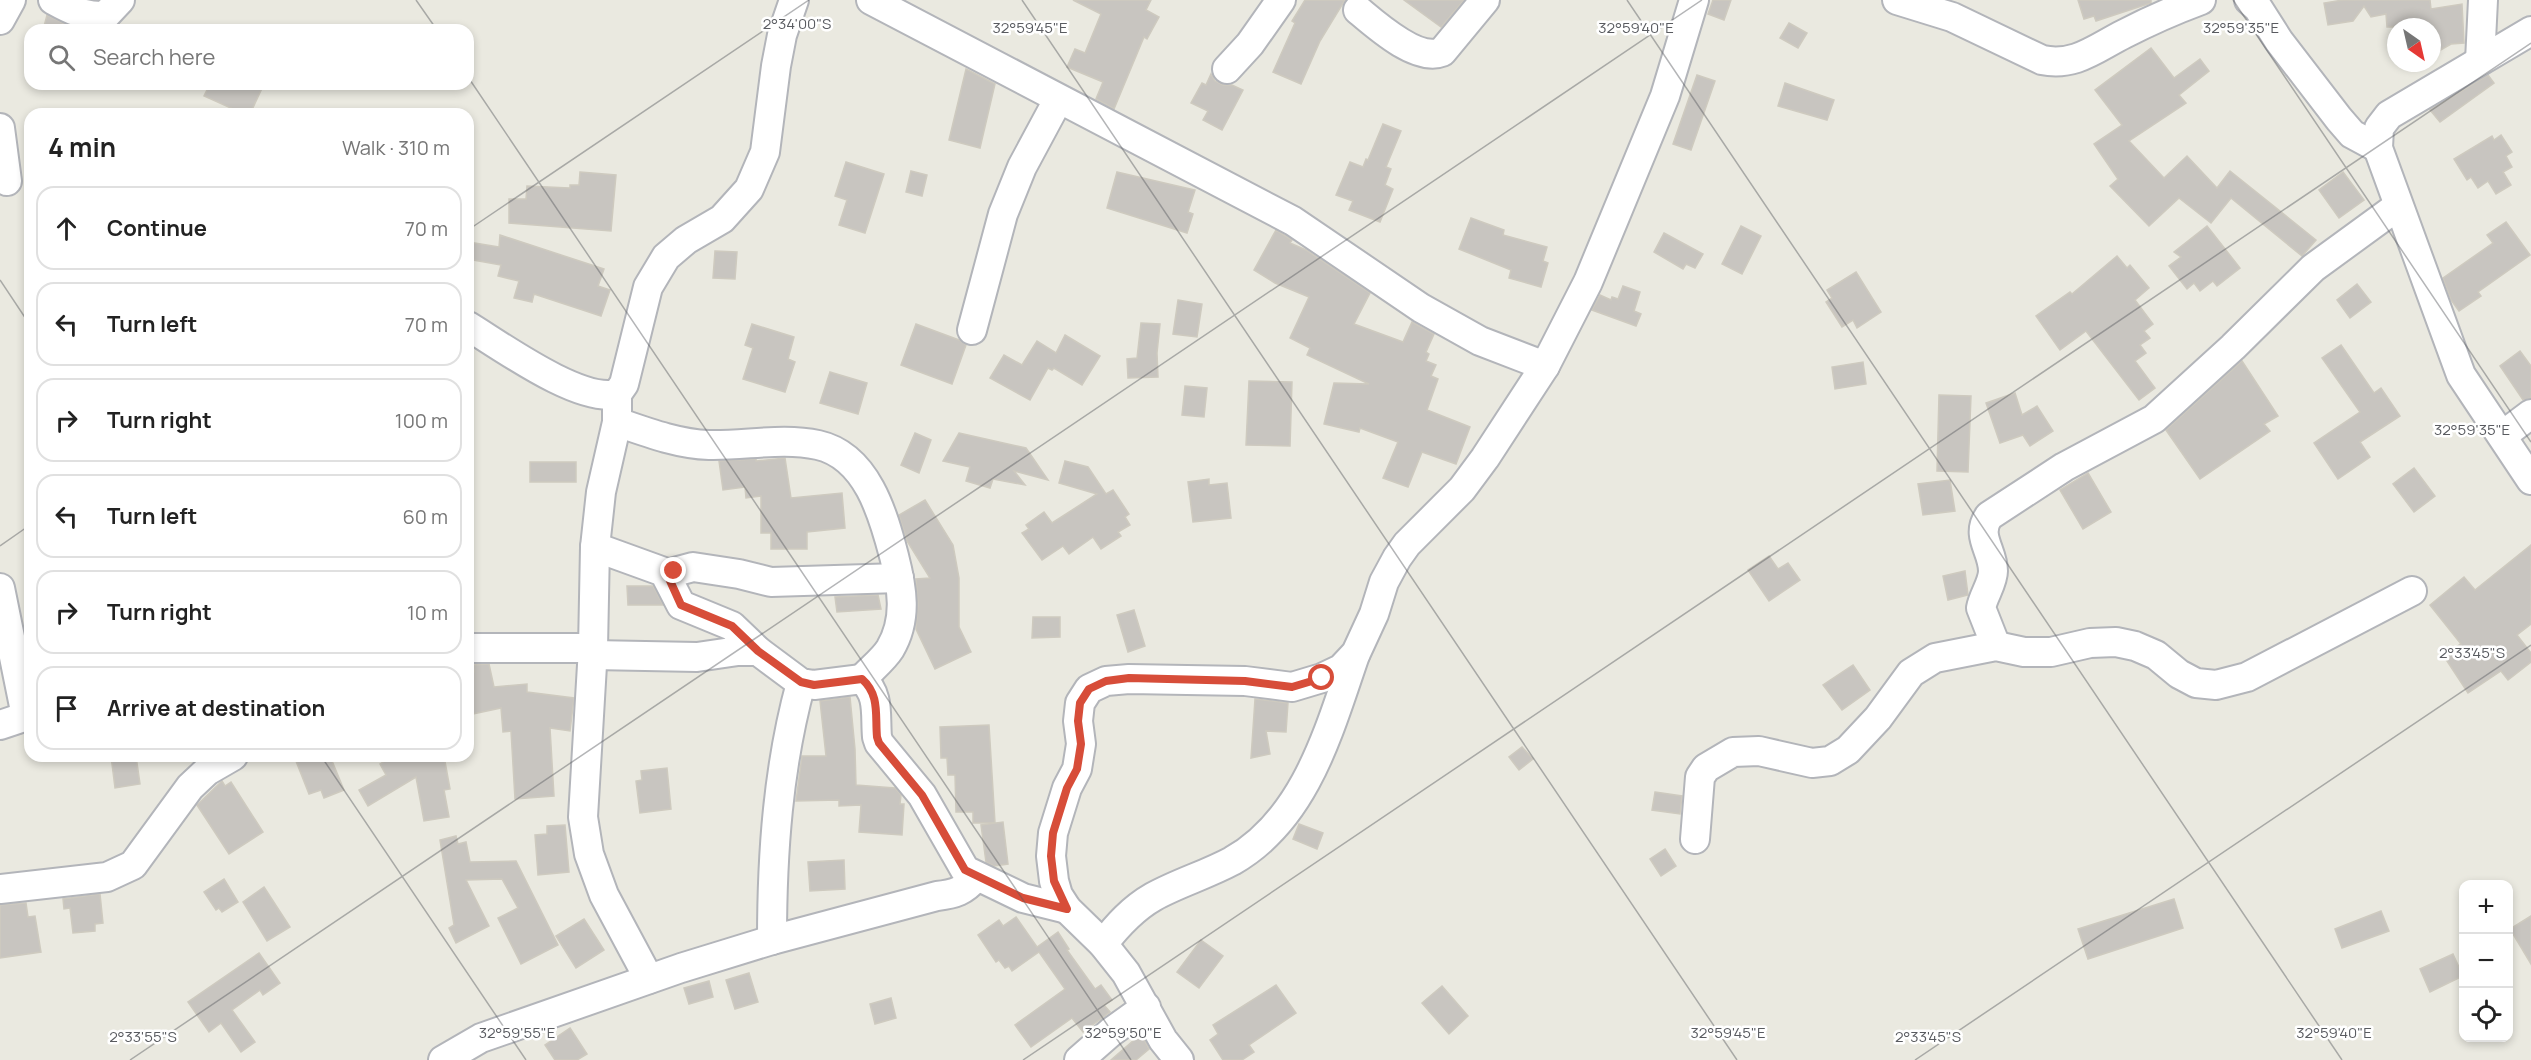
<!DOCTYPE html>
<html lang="en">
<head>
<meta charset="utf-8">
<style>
	body { margin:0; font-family:Manrope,sans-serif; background:#f2f2f2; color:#222 }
	.controls { position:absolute; right:18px; bottom:18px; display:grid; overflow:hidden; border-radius:12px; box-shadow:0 3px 9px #0003 }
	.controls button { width:54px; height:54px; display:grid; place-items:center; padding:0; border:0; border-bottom:2px solid #e0e0e0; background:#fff; color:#222; font:30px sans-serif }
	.compass { position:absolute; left:2387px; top:18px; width:54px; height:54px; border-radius:50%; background:#fff; box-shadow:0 3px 9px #0003; rotate:146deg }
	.stop { position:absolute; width:18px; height:18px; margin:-14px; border:4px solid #d74d39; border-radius:50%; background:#fff }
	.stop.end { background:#d74d39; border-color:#fff; box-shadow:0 2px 6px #0008 }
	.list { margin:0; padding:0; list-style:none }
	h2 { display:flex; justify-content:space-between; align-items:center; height:78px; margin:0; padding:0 24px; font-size:26px }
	h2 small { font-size:20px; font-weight:400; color:#767676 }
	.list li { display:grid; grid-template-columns:39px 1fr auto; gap:18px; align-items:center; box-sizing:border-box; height:84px; margin:0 12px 12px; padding:0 12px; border:2px solid #e0e0e0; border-radius:18px }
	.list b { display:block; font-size:22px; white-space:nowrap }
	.list em { font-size:20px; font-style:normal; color:#767676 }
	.icon { flex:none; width:33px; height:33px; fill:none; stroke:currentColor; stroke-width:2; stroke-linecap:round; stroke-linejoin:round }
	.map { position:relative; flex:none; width:2531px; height:1060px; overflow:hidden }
	.search { position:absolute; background:#fff; box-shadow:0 3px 9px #0003; left:24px; top:24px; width:450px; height:66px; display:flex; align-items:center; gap:15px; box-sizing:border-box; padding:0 21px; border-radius:18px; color:#767676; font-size:22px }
	.panel { position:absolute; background:#fff; box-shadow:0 3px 9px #0003; left:24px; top:108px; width:450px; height:654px; border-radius:18px }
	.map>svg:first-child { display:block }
</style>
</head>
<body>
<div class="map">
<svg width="2531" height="1060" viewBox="0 0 2531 1060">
	<rect width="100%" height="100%" fill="#eae9e0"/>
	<g fill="#c8c5c0" stroke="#cecabf" stroke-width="1.5">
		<polygon points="1073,0 1151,0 1146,10 1159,17 1147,39 1144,37 1114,109 1096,99 1103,82 1067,67 1075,49 1085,53 1101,14"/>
		<polygon points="1305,0 1345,0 1320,41 1301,84 1273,72 1295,23 1292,21"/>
		<polygon points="1404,0 1464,0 1441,27"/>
		<polygon points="1713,0 1731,0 1724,20 1708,14"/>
		<polygon points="2078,0 2151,0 2151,3 2096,21 2094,16 2084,19"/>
		<polygon points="2343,0 2430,0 2431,9 2462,4 2464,43 2451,44 2432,55 2432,27 2387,27 2386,14 2371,17 2364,6 2353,21 2328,25 2324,3"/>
		<polygon points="47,15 69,26 68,30 43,30"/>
		<polygon points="1789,23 1807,33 1798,48 1780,38"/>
		<polygon points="2151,48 2174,78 2200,59 2209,71 2179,95 2186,103 2129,141 2164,178 2187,156 2217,188 2230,171 2316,240 2302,256 2231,198 2211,223 2179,198 2149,226 2110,186 2118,179 2094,144 2122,125 2095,90"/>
		<polygon points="966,69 995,84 980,148 949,140"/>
		<polygon points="1211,74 1215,81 1223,85 1232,85 1243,90 1222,130 1203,120 1208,111 1191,103 1202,83 1206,85"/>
		<polygon points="1697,75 1715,81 1691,150 1673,144"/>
		<polygon points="2488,75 2494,83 2440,122 2430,110"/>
		<polygon points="1785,83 1834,100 1827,120 1778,106"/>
		<polygon points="210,84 264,84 250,114 244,114 204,96"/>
		<polygon points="1383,124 1401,131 1386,167 1391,169 1385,185 1393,189 1380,222 1349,210 1353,201 1336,195 1350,162 1363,167 1366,159 1368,160"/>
		<polygon points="2501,135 2512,152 2506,156 2512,167 2503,172 2511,185 2496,194 2488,181 2478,188 2471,177 2467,180 2454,159 2492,136 2494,140"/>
		<polygon points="846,162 884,174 865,233 839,225 847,200 835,196"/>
		<polygon points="911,171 927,175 922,196 906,192"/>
		<polygon points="580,172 616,175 611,231 509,223 509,199 526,199 527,186 570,188 570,185 579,185"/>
		<polygon points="1117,172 1195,190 1188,212 1193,214 1187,233 1107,208"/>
		<polygon points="2343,172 2364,200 2339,218 2319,190"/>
		<polygon points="1471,218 1504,230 1503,235 1547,247 1543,261 1548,263 1541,287 1509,278 1511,270 1459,249"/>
		<polygon points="2506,222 2530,255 2478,292 2481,296 2459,311 2451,300 2443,278 2493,243 2487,235"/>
		<polygon points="1741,226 1761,236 1742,274 1722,264"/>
		<polygon points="2207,226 2240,268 2217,286 2213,281 2200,291 2194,283 2187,289 2169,266 2181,257 2174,252"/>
		<polygon points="1276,230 1292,240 1290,243 1306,250 1370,293 1354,324 1403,342 1412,322 1434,334 1426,352 1429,354 1426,361 1436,365 1431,376 1438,379 1427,410 1470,427 1456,464 1422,452 1408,487 1383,478 1398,442 1360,428 1359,432 1324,424 1334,383 1369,384 1307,355 1310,348 1290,338 1309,297 1275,283 1254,270"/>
		<polygon points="1664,233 1703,254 1695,268 1686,264 1683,269 1654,252"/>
		<polygon points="500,235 604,269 598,286 610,290 601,316 534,294 532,302 514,298 519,281 498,276 501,265 468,259 468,242 499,247"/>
		<polygon points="715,251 737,252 735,279 713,278"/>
		<polygon points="2117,256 2127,268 2130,265 2149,288 2135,300 2153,324 2144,331 2150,338 2140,345 2146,353 2135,361 2155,388 2139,400 2086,331 2060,350 2036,316 2070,292 2072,294"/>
		<polygon points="1856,272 1881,312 1857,328 1853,320 1842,327 1826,302 1832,298 1827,290"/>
		<polygon points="2357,284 2371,302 2350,318 2337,300"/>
		<polygon points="1623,286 1640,292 1634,311 1641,314 1636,326 1592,310 1600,295 1611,300 1612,297 1618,299"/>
		<polygon points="1178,300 1202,304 1197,337 1173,334"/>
		<polygon points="1141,323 1160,324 1157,353 1158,377 1128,378 1127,359 1137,358"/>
		<polygon points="752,324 794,337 788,359 795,362 785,392 743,379 753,348 745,345"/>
		<polygon points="916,324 959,340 966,345 952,384 901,365"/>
		<polygon points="1065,335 1100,356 1082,385 1054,368 1052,370 1048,368 1030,400 990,378 1004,355 1022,365 1037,341 1056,353"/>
		<polygon points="2341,345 2374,393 2381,388 2400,416 2360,442 2370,457 2338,479 2314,443 2360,412 2322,358"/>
		<polygon points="2520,351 2531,366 2531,398 2523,400 2500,366"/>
		<polygon points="2242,361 2278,416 2264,424 2270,431 2200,479 2166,430"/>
		<polygon points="1863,362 1866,384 1835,389 1832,367"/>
		<polygon points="830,372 867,383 858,414 820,403"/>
		<polygon points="1249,381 1292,382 1290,446 1246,445"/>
		<polygon points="1185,386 1207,388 1204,417 1182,415"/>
		<polygon points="2015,393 2022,415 2037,406 2053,431 2030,446 2023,435 2000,443 1986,403"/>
		<polygon points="1939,395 1971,396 1968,472 1937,471"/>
		<polygon points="915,433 931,440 919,473 901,465"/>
		<polygon points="959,433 1026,448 1048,480 1014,471 1025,485 993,479 990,488 966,481 970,467 943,461"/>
		<polygon points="785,458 791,498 842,493 845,528 807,532 807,549 771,549 771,533 761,533 761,496 746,498 745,487 723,490 719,461 756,459 756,461"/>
		<polygon points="1065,461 1088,467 1106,494 1113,490 1129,514 1125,517 1130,525 1118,532 1121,536 1101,549 1093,537 1069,554 1063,546 1042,560 1022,533 1029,529 1026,525 1044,512 1052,523 1097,494 1059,483"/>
		<rect x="530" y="462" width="46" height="20"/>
		<polygon points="2414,468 2435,496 2414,512 2393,484"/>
		<polygon points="2088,473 2111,512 2083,529 2060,490"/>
		<polygon points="1209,479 1209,485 1227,483 1231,518 1193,522 1188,482"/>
		<polygon points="1950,480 1955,511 1923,515 1918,484"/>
		<polygon points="925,500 953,545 959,578 959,627 971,652 935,669 916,629 918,604 916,579 930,578 907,541 899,515"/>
		<polygon points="2531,545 2531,624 2517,635 2531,653 2531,662 2508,680 2501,671 2468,693 2443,655 2461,644 2430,605 2464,577 2475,590"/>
		<polygon points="1769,556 1778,569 1788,563 1800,580 1769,601 1748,570"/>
		<polygon points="1965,571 1968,595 1948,600 1943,576"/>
		<polygon points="627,586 653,586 663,605 628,605"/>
		<polygon points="878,595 881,609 837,612 835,597"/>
		<polygon points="1134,610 1145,646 1128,652 1117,615"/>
		<polygon points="1033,617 1060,617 1060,637 1032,638"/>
		<polygon points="489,664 494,687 527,684 527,692 574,698 570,731 550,728 554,796 515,799 511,731 503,732 501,708 468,715 468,673 474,672 473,665"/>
		<polygon points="1853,665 1870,690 1842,710 1823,685"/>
		<polygon points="850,697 855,749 856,785 895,788 901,795 900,804 904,804 902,835 859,832 861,805 839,806 839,800 796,801 802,756 826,756 820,701"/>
		<polygon points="1255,699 1288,703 1286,732 1266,731 1270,754 1251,758"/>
		<polygon points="989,725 995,823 973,823 973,812 956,812 955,775 948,775 947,758 941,758 940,727"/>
		<polygon points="1522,747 1533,759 1519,770 1509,757"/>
		<polygon points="111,756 136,756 140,784 115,788"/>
		<polygon points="294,756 330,756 344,790 324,798 321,790 309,794"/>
		<polygon points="393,756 444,756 450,789 444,790 449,817 424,821 416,777 368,806 359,790 386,775 380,764"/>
		<polygon points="667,768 671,809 640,813 636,781 642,780 641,771"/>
		<polygon points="222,781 225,786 231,782 263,832 229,854 197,805"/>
		<polygon points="1655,792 1682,796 1680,814 1652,810"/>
		<polygon points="1003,822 1008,864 994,866 986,862 981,825"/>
		<polygon points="1299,824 1323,833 1317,849 1293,839"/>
		<polygon points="565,825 569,872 538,875 535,835 547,834 547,826"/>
		<polygon points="456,836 458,844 466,842 470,862 516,861 558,945 521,964 498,918 518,908 502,879 466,880 489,926 456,943 449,928 454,925 440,840"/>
		<polygon points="1665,849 1676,866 1661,876 1650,859"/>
		<polygon points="844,860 845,889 810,891 808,862"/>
		<polygon points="224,879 238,902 222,912 219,908 216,910 204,892"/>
		<polygon points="264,887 290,927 267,941 243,902"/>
		<polygon points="100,894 103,923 95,924 95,931 73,933 70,908 64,909 63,899"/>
		<polygon points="2174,899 2183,928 2088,959 2078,929"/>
		<polygon points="26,903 28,917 35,916 41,952 0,958 0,905"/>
		<polygon points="2381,911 2389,931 2342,948 2335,929"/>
		<polygon points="2531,916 2531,964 2510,929"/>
		<polygon points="1016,917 1037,947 1058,932 1069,949 1067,950 1095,989 1101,985 1112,1000 1104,1005 1110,1012 1083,1032 1072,1018 1031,1047 1015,1025 1065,989 1039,952 1012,971 1009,966 1005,968 999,960 996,962 978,935 999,920 1003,926"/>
		<polygon points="584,919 604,950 576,968 556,936"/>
		<polygon points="1201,940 1223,956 1199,988 1177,972"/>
		<polygon points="259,953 280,983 263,995 260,990 232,1010 255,1042 241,1052 221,1023 209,1032 188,1002"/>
		<polygon points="2453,954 2463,976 2430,992 2420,969"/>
		<polygon points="749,973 758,1002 735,1009 726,980"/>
		<polygon points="709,981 713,997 689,1004 684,988"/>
		<polygon points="1276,985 1296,1013 1249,1045 1254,1052 1242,1060 1223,1060 1210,1040 1218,1034 1213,1025"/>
		<polygon points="1442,986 1468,1016 1449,1034 1422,1003"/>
		<polygon points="891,998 896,1018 875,1024 870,1004"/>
		<polygon points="570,1028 587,1054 577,1060 555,1060 545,1045"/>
		<polygon points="1141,1034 1149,1049 1136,1060 1111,1060"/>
	</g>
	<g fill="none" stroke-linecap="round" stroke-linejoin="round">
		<g stroke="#b3b5ba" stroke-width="32">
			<g id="minor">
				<path d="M53,0C71,10 85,17 105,16L120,0"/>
				<polyline points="871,0 1293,221 1421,308 1480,341 1545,366"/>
				<path d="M1897,0L1952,17L2042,60C2075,67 2096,48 2124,34C2149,21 2174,10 2201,0"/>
				<polyline points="2249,0 2258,8 2279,41 2339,119 2352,134 2378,148"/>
				<path d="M1358,10C1377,26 1417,62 1442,52L1485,0"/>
				<polyline points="0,20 11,0"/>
				<polyline points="2531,31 2389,115 2379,128 2378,148 2461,375 2531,480"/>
				<polyline points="2480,61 2483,0"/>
				<polyline points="1227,69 1250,44 1281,0"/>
				<polyline points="0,128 7,181"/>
				<path d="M468,326C501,346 579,403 617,394L624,384L648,287L666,257L686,240L722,219L749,189L765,152L776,66L782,35L794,0"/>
				<polyline points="972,330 1003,214 1022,167 1058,100"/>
				<polyline points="617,394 617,422 601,492 595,547 593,648 583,817 589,854 604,895 649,979"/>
				<path d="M617,422C646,432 678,444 709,445C745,446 783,437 818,445C867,456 883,514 894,556C902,587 908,619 890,649C883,660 871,669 862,679"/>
				<polyline points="2503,435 2531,414"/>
				<polyline points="595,547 664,572 681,605 732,626 758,651"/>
				<polyline points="667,574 693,567 739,574 771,582 899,578"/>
				<polyline points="0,588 26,716"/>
				<path d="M1996,646L1981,608C1983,596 1993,583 1993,571C1993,550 1975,536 1989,516L2064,467L2154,419L2233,347L2313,268L2398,206"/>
				<polyline points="468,648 593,648"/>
				<path d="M593,655L697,657L738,651H758L801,683L814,685L862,679C880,695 875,715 877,737L879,743L922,795L965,870L1023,898L1067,909"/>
				<polyline points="0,725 30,715"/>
				<polyline points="1695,839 1700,777 1706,768 1733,752 1759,751 1812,763 1830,761 1848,750 1878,718 1911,673 1935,658 1996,646 2024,652 2051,652 2090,643 2116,642 2135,646 2156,655 2179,674 2196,683 2216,685 2247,677 2412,591"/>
				<polyline points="0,889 107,877 133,865 190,787 207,771 233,756"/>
				<path d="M772,940C772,853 778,767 801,683"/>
				<path d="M1103,944C1117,926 1132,909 1153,897C1178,883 1206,875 1232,861C1306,819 1329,730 1355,655"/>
				<path d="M443,1060L481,1038L681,968L772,940L937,896C955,894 964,891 976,877"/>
				<polyline points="1079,1060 1111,1032 1146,1007"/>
				<polyline points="1179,1060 1163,1040 1126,973 1103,944 1067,909 1058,895 1054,881 1051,856 1053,833 1067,788 1077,769 1081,744 1078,721 1080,703 1089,689 1106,681 1129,679 1245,681 1292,687 1322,678 1341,669 1356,653 1374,614 1384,582 1397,558 1407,544 1462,489 1485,458 1545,366 1588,282 1665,96 1694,0"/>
			</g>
		</g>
		<use href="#minor" stroke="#fff" stroke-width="28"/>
	</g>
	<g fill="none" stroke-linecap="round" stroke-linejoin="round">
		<path stroke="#d74d39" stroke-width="8" d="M674,571L667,574L681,605L732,626L758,651L801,682L814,685L862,679C880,695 875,715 877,737L879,743L922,795L965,870L1023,898L1067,909L1054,881L1051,856L1053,833L1067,788L1077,769L1081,744L1078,721L1080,703L1089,689L1106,681L1129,678L1245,681L1292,687L1322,678"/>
	</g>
	<path fill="none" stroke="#595b60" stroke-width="1.5" stroke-opacity="0.45" d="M416,0L437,30M1022,0L1737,1060M1627,0L2342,1060M2233,0L2531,442M468,77L1131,1060M468,230L809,0M0,280L30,325M0,546L30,525M321,756L526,1060M130,1060L1702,0M1023,1060L2531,43M1915,1060L2531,645"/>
	<g font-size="15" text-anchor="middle" fill="#595b60" stroke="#fff" stroke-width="5" stroke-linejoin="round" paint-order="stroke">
		<text x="797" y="29">2°34'00"S</text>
		<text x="1030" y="33">32°59'45"E</text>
		<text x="1636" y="33">32°59'40"E</text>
		<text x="2241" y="33">32°59'35"E</text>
		<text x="2472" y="435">32°59'35"E</text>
		<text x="2472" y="658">2°33'45"S</text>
		<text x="517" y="1038">32°59'55"E</text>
		<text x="1123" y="1038">32°59'50"E</text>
		<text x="1728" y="1038">32°59'45"E</text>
		<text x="2334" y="1038">32°59'40"E</text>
		<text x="143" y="1042">2°33'55"S</text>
		<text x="1928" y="1042">2°33'45"S</text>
	</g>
</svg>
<div class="controls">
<button>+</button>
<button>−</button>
<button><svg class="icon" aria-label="locate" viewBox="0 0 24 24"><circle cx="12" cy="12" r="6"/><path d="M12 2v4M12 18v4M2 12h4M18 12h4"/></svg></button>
</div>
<svg class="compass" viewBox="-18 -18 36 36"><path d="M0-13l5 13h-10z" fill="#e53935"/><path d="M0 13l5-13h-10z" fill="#767676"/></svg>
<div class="stop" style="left:1322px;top:678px"></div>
<div class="stop end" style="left:674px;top:571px"></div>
<div class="search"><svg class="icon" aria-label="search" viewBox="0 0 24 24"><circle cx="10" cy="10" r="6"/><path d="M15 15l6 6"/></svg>Search here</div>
<section class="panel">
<h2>4 min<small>Walk · 310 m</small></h2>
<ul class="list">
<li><svg class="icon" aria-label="ahead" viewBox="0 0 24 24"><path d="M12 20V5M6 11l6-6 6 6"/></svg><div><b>Continue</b></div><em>70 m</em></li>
<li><svg class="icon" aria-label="left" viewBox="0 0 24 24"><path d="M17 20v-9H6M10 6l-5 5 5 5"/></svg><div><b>Turn left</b></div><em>70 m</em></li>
<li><svg class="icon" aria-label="right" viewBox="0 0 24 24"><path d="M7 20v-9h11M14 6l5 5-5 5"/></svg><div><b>Turn right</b></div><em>100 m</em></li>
<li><svg class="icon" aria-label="left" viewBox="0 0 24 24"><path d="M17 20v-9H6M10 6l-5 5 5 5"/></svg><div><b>Turn left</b></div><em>60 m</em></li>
<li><svg class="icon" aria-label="right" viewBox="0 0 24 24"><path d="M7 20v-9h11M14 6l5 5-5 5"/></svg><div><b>Turn right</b></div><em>10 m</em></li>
<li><svg class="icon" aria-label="arrive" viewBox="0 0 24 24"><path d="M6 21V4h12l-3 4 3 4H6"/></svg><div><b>Arrive at destination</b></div></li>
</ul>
</section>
</div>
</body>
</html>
